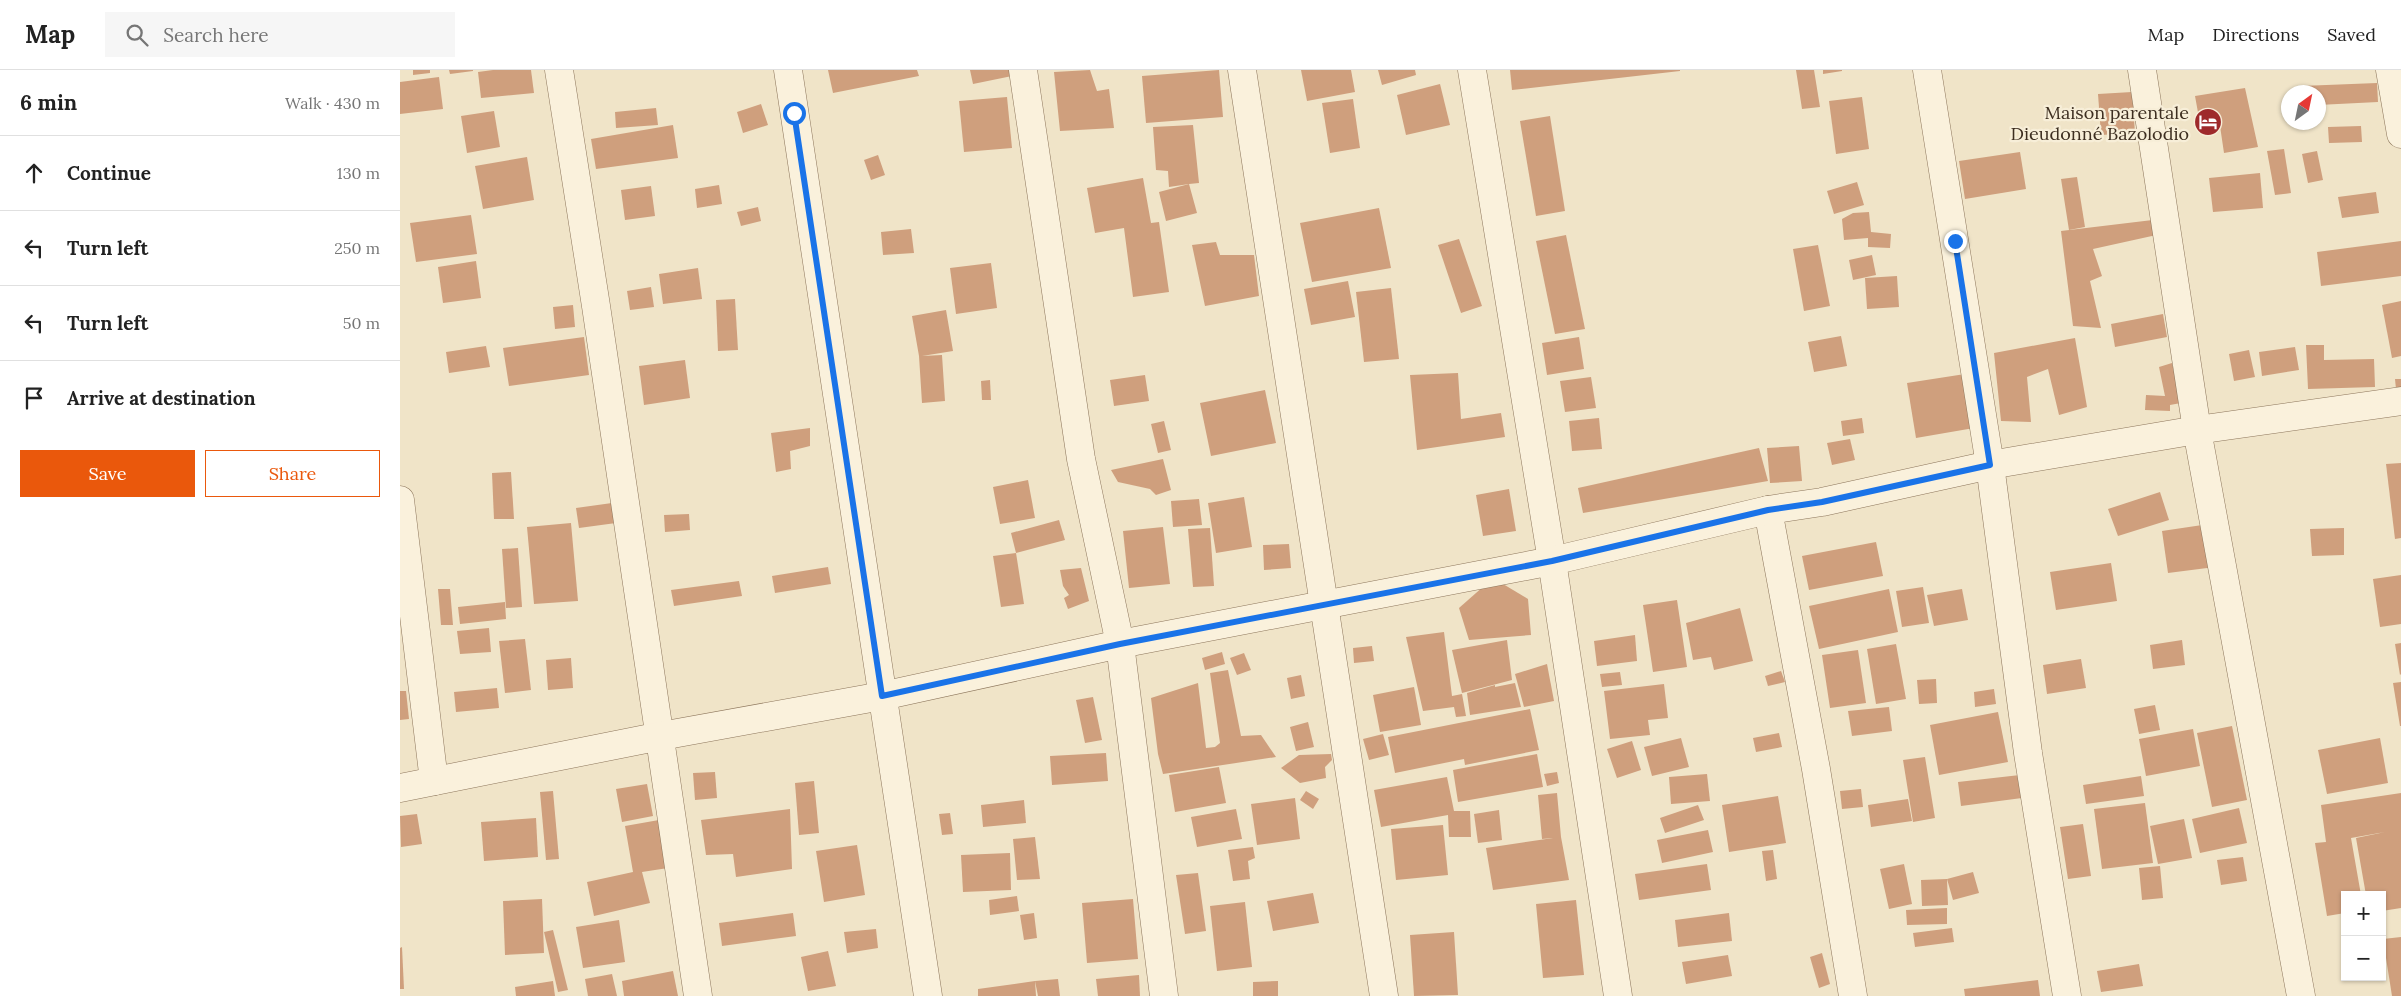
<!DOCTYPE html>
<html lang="en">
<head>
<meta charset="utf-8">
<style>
	body { margin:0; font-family:Lora,serif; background:#f6f6f6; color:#222 }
	.controls { position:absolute; right:15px; bottom:15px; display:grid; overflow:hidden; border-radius:0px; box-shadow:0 1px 4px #0004 }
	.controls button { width:45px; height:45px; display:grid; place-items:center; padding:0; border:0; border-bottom:1px solid #e0e0e0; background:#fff; color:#222; font:25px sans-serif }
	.compass { position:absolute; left:1881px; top:15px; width:45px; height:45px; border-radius:50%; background:#fff; box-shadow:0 1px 4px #0004; rotate:33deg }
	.stop { position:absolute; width:15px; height:15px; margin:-11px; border:4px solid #1a73e8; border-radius:50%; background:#fff }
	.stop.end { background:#1a73e8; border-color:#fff; box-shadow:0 1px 5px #0008 }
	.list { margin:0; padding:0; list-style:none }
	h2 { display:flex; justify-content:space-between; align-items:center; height:65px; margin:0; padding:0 20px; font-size:21px }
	h2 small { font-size:16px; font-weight:400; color:#767676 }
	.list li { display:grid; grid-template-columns:32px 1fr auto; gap:15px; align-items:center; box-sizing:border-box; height:75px; padding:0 20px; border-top:1px solid #e0e0e0 }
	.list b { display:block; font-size:19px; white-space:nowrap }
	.list em { font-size:16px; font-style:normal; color:#767676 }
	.actions { display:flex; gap:10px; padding:15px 20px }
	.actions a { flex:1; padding:11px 0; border:1px solid #ea580c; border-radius:0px; text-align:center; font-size:18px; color:#ea580c }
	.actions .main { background:#ea580c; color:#fff }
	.icon { flex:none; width:28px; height:28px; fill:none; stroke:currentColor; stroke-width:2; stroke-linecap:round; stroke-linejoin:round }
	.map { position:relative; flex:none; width:2001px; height:926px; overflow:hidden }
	header { display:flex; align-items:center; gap:30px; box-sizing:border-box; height:70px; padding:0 25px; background:#fff; border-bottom:1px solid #e0e0e0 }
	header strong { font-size:24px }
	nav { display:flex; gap:28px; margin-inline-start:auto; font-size:18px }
	.search { width:350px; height:45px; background:#f6f6f6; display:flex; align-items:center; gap:12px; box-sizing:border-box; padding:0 18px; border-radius:0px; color:#767676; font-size:19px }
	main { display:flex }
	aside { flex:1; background:#fff }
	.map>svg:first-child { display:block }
</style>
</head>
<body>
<header>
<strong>Map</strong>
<div class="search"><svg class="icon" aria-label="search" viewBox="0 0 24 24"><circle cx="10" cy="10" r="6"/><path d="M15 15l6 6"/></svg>Search here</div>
<nav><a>Map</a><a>Directions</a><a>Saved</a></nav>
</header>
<main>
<aside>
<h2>6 min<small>Walk · 430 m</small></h2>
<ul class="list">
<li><svg class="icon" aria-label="ahead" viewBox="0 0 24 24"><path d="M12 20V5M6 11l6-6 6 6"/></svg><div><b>Continue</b></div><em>130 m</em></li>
<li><svg class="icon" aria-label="left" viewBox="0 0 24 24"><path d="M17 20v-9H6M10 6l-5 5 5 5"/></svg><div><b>Turn left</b></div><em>250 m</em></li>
<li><svg class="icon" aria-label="left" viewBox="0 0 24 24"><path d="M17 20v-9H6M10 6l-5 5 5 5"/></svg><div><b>Turn left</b></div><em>50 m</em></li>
<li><svg class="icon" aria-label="arrive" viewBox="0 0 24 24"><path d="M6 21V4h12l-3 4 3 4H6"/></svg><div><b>Arrive at destination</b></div></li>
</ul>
<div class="actions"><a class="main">Save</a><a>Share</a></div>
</aside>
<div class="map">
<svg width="2001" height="926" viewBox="0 0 2001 926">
	<rect width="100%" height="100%" fill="#f0e4c8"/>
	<g fill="#cf9f7d">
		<polygon points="13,0 30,0 30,3 13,5"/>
		<polygon points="49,0 73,0 73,1 50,4"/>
		<polygon points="93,0 131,0 134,23 81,28 78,2"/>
		<polygon points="428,0 517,0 519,6 433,23"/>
		<polygon points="570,0 611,0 612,6 573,14"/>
		<polygon points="690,0 697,21 709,19 714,58 660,61 654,2"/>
		<polygon points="819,0 823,47 746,53 742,6"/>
		<polygon points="901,0 951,0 955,22 907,31"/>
		<polygon points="978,0 1015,0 1016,5 982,15"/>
		<polygon points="1110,0 1280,0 1280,1 1112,20"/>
		<polygon points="1396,0 1414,0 1420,37 1402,39"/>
		<polygon points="1423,0 1442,0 1442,1 1423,4"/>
		<polygon points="39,7 43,39 0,44 0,12"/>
		<polygon points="1977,13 1978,32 1918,35 1918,22 1901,22 1901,16"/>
		<polygon points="1040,14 1050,55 1006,65 997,25"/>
		<polygon points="1845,18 1858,77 1824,83 1820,56 1801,59 1795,26"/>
		<polygon points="1732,22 1735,63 1701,65 1698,24"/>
		<polygon points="607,27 612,78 564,82 559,31"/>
		<polygon points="1462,27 1469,79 1436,84 1429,31"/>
		<polygon points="953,29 960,78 930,83 922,33"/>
		<polygon points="361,34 368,55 343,63 337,42"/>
		<polygon points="256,38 258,55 216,58 215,42"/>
		<polygon points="94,41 100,77 67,83 61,46"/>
		<polygon points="1150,46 1165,141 1136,146 1120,51"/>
		<polygon points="273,55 278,88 196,99 191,69"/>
		<polygon points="793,55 799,113 789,114 797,143 766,151 759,122 789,114 769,117 768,101 756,100 753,57"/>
		<polygon points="1961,56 1962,72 1929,73 1928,57"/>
		<polygon points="1884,79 1891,123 1875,125 1867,81"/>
		<polygon points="1917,81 1923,110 1908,113 1902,84"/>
		<polygon points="1620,82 1626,119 1565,129 1559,91"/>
		<polygon points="478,85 485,105 471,110 464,90"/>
		<polygon points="127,87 134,130 83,139 75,96"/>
		<polygon points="1860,103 1863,138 1813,142 1809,108"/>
		<polygon points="1677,107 1685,157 1669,160 1661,109"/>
		<polygon points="743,108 751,153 759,152 769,222 733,227 724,158 695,163 687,118"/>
		<polygon points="1457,112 1464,135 1434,144 1427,121"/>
		<polygon points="319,115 322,134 297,138 295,119"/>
		<polygon points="251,116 255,146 225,150 221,120"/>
		<polygon points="1976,122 1979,143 1942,148 1938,127"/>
		<polygon points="358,137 361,151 341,156 337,142"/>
		<polygon points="979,138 991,198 912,212 900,153"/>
		<polygon points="1469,142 1471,162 1491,164 1490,178 1468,177 1468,168 1444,170 1442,149 1453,143"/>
		<polygon points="71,145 77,184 16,192 10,153"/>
		<polygon points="1761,149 1761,164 1693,179 1702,206 1690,211 1701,258 1673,256 1661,161"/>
		<polygon points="511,159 514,183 483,185 481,162"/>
		<polygon points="1166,165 1185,259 1155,264 1136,171"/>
		<polygon points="1059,169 1082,236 1061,243 1038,175"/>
		<polygon points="2001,171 2001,206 1921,216 1917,182"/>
		<polygon points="816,172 820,185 854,185 859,226 805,236 792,175"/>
		<polygon points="1418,175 1430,236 1404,241 1393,179"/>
		<polygon points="1472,185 1476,205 1453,210 1449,190"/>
		<polygon points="76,191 81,228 43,233 38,197"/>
		<polygon points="591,193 597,238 556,244 550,198"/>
		<polygon points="298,198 302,229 263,234 259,204"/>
		<polygon points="1497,206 1499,237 1467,239 1465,208"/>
		<polygon points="948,211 955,247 911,255 904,219"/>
		<polygon points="251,217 254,237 230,240 227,221"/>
		<polygon points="991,218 999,289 964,292 956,222"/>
		<polygon points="335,229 338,280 318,281 316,230"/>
		<polygon points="2001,231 2001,286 1992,288 1982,235"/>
		<polygon points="173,235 175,257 155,259 153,237"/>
		<polygon points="546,240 553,281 522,286 542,285 545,331 522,333 519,286 512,246"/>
		<polygon points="1763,244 1767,267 1715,277 1711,254"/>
		<polygon points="1441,266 1447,296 1414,302 1408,272"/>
		<polygon points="184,267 189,305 109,316 103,278"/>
		<polygon points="1179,267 1184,299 1147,305 1142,273"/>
		<polygon points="1675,268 1687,337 1659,345 1648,299 1627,307 1631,352 1601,351 1594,283"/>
		<polygon points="1906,275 1924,275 1924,290 1974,289 1975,317 1908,319"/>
		<polygon points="86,276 90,297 49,303 46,282"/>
		<polygon points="1895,277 1899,300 1862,306 1859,282"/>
		<polygon points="1849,280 1855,307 1834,311 1829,284"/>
		<polygon points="285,290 290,328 244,335 239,296"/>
		<polygon points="1772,293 1781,333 1770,335 1770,341 1745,340 1746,325 1765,326 1759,297"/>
		<polygon points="1058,303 1061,349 1101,343 1105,367 1017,380 1010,305"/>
		<polygon points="1565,304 1574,358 1516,368 1507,313"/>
		<polygon points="745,305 749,331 714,336 710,310"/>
		<polygon points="1191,307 1196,338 1165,342 1160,311"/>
		<polygon points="1995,309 2001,309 2001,319 1996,319"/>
		<polygon points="590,310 591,330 582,330 581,311"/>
		<polygon points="865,320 876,373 811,386 800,333"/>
		<polygon points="1199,348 1202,379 1172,381 1169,351"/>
		<polygon points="1462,348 1464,363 1443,366 1441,351"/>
		<polygon points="764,351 771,380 758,383 751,354"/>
		<polygon points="410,358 410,376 390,381 391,399 376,402 371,363"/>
		<polygon points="1450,369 1455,390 1432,395 1427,373"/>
		<polygon points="1399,376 1402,411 1370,413 1367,378"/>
		<polygon points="1359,378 1368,411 1183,443 1178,418"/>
		<polygon points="763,389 771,420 756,425 750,419 718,412 711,400"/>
		<polygon points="2001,393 2001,468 1995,469 1986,394"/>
		<polygon points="111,402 114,449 94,449 92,403"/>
		<polygon points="628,410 635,448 600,454 593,417"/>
		<polygon points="1109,419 1116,461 1083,466 1076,425"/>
		<polygon points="1760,422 1769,450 1718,466 1708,439"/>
		<polygon points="844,427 852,477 816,483 808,433"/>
		<polygon points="799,429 802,455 773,457 771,431"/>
		<polygon points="212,433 216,453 179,458 176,438"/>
		<polygon points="289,444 290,460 265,462 264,445"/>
		<polygon points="659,450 665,470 616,483 611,463"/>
		<polygon points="171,453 178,531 134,534 127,457"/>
		<polygon points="1809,454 1815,497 1768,503 1762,461"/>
		<polygon points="763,457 770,514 729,518 723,461"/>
		<polygon points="810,458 814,516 793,517 788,459"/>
		<polygon points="1944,458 1944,485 1912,486 1910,459"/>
		<polygon points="1476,472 1483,506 1409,520 1402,486"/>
		<polygon points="889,474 891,498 864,500 863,475"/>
		<polygon points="118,478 122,537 106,538 102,479"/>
		<polygon points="616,483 624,534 601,537 593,486"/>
		<polygon points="1711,493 1717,531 1656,540 1650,502"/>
		<polygon points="428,497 431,514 375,523 372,506"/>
		<polygon points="681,498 689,531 668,539 664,528 669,525 663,516 660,500"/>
		<polygon points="2001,505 2001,554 1980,557 1973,509"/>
		<polygon points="1093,508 1128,529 1131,565 1069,570 1059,538"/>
		<polygon points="339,511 342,526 274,536 271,520"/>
		<polygon points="1523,517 1529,553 1502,557 1496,521"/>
		<polygon points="38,519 50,519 53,555 41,555"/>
		<polygon points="1489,519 1498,562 1419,579 1409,536"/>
		<polygon points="1562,519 1568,550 1534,556 1527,525"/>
		<polygon points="1277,530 1287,597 1253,602 1243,535"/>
		<polygon points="105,532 106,549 60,554 58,537"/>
		<polygon points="1340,538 1353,591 1314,600 1311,587 1293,590 1286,553"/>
		<polygon points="89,558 91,582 60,584 57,561"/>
		<polygon points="1044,562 1052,626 1062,624 1066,646 1056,647 1054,637 1023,641 1006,567"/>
		<polygon points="1235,565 1237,591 1197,596 1194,571"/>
		<polygon points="125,569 131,620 105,623 99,571"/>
		<polygon points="1107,570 1112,610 1062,623 1052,580"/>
		<polygon points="1782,570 1785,595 1753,599 1750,575"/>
		<polygon points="2001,573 2001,604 2000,605 1995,574"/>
		<polygon points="1496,574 1506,629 1476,634 1467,579"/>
		<polygon points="972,576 974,591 954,593 953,578"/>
		<polygon points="1458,580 1466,633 1430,638 1422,585"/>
		<polygon points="822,582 825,594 805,600 802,588"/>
		<polygon points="844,583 851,600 837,605 830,588"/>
		<polygon points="171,588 173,618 148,620 146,590"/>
		<polygon points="1681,589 1686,618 1647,624 1643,595"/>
		<polygon points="1147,594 1154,631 1124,637 1115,604"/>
		<polygon points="828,600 841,666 861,665 876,687 763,704 758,684 751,628 798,613 806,678 815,677 820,673 810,603"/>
		<polygon points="1381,601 1385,612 1368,616 1365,606"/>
		<polygon points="1220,602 1222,615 1202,617 1200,604"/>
		<polygon points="901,605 905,626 891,629 887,608"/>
		<polygon points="1536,609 1537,633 1519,634 1517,610"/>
		<polygon points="2001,612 2001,656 2000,656 1993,613"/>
		<polygon points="1115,613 1121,637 1070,645 1067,623 1095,615 1095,617"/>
		<polygon points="1264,614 1268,648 1248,650 1250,665 1210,669 1204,621"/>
		<polygon points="1014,617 1021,655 980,662 973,625"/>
		<polygon points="97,618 99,638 56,642 54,622"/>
		<polygon points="1594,619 1596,634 1575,637 1574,622"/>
		<polygon points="0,621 6,621 9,649 0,650"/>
		<polygon points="693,627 702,670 685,673 676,630"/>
		<polygon points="1755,635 1760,660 1739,664 1734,639"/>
		<polygon points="1489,637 1492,661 1452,666 1448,641"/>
		<polygon points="1130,639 1139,680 1065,695 1064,689 995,703 988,667"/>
		<polygon points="1598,642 1608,692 1539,705 1530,655"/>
		<polygon points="908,652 914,677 896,681 890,657"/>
		<polygon points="1832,656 1847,730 1812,737 1797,663"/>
		<polygon points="1793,659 1800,696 1746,706 1739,669"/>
		<polygon points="1379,663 1382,677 1356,682 1353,668"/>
		<polygon points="983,664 989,685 969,690 963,669"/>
		<polygon points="1281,668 1289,697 1252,706 1244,677"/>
		<polygon points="1980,668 1988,713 1927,724 1918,680"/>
		<polygon points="1232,671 1241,700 1217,708 1207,679"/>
		<polygon points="706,683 708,711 652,715 650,686"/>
		<polygon points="931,684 932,690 925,697 926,708 900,713 881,698 899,685"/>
		<polygon points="1137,684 1143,717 1058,732 1053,700"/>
		<polygon points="1525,687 1535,748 1513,752 1503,690"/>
		<polygon points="819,697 826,733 775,742 769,705"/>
		<polygon points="315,702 317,728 295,730 293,703"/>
		<polygon points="1157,702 1159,713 1147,716 1144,704"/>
		<polygon points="1307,704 1310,731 1271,734 1269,707"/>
		<polygon points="1620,705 1622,728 1561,736 1558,712"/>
		<polygon points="1741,706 1744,726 1686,734 1683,715"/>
		<polygon points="1047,707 1054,741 1070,741 1071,767 1049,767 1048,745 981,757 974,720"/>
		<polygon points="414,711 419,763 399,765 395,713"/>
		<polygon points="247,714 253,746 222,752 216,719"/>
		<polygon points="1461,719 1463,737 1442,739 1440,721"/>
		<polygon points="153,721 159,789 146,790 140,722"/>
		<polygon points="906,721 919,729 913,739 900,730"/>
		<polygon points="1157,723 1161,767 1169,810 1093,820 1086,778 1153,768 1142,769 1138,725"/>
		<polygon points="2001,723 2001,838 1982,841 1982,825 1966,825 1956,768 1985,762 1951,768 1961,825 1945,825 1945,843 1927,846 1915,773 1926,772 1921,735"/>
		<polygon points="1378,726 1386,773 1329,782 1322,735"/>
		<polygon points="895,728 900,769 857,775 851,734"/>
		<polygon points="1508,729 1512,751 1471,757 1468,735"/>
		<polygon points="624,730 626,753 583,757 581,735"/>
		<polygon points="1745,733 1753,793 1702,799 1694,739"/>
		<polygon points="1298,735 1304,750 1265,763 1260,748"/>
		<polygon points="1839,738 1847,773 1800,783 1792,749"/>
		<polygon points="390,739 392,799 336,807 333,784 306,785 301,750"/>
		<polygon points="836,739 842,769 797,777 791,747"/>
		<polygon points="1099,740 1102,770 1078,773 1074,744"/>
		<polygon points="550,743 553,764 542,765 539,744"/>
		<polygon points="17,744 22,774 1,777 0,746"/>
		<polygon points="136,748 138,787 84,791 81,752"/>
		<polygon points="1784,749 1792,788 1758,794 1750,756"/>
		<polygon points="259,750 268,798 242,802 250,833 194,846 187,812 233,802 225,756"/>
		<polygon points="1683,754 1691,806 1668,809 1660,757"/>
		<polygon points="1043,755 1048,805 996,810 991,759"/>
		<polygon points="1308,760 1313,782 1262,793 1257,770"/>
		<polygon points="635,767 640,809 617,810 613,769"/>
		<polygon points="457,775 465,825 424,832 416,781"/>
		<polygon points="853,777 855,788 848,791 850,809 833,811 828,780"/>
		<polygon points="1373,780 1377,809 1366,811 1362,781"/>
		<polygon points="610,783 611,820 563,822 561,785"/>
		<polygon points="1843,787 1847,811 1821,815 1817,790"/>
		<polygon points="1307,794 1311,820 1239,830 1235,804"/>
		<polygon points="1504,794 1512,834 1489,839 1480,799"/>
		<polygon points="1760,796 1763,828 1742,830 1739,798"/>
		<polygon points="1573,802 1579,823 1553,830 1547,809 1548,835 1522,836 1521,810 1547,809"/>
		<polygon points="798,803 806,861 785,864 776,805"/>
		<polygon points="913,823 919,853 873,861 867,831"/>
		<polygon points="617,826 619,841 590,845 589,830"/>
		<polygon points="142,829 144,883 105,885 103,831"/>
		<polygon points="733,829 738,889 687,893 682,833"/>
		<polygon points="1176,830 1184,905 1143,908 1136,834"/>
		<polygon points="845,832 852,897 817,901 810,836"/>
		<polygon points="1547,838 1547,854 1507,855 1506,840"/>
		<polygon points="393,843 396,866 322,876 319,853"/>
		<polygon points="634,843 637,868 624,870 620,845"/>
		<polygon points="1329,843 1332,871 1278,877 1275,850"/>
		<polygon points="219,850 225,892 183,898 176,857"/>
		<polygon points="1552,858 1554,872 1515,877 1513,863"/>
		<polygon points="476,859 478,878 447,883 444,862"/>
		<polygon points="153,860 168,920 158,922 144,862"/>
		<polygon points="1054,862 1058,925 1014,926 1010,865"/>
		<polygon points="2001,867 2001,926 1992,926 1983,869"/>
		<polygon points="2,877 4,919 0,919 0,878"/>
		<polygon points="428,881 436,916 408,921 401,887"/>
		<polygon points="1422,883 1430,914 1419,918 1410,887"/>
		<polygon points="1328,885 1332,906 1286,914 1282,892"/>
		<polygon points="1739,894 1743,916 1701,922 1697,901"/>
		<polygon points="273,901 278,926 224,926 222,911"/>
		<polygon points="212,904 217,926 188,926 185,909"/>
		<polygon points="739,905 740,926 698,926 696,909"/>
		<polygon points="658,909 660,926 638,926 635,911 636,926 578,926 578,919 635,911"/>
		<polygon points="1638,910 1640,926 1565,926 1564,919"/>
		<polygon points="153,911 155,926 116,926 115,917"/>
		<polygon points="878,911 878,926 853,926 853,912"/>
	</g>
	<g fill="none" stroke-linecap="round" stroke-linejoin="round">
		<g stroke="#8d765c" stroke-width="29">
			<g id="minor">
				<polyline points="159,0 196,236 298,926"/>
				<polyline points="388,0 528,926"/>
				<polyline points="623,0 681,389 720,574 764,926"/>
				<polyline points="842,0 984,926"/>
				<polyline points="1072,0 1152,491 1218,926"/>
				<polyline points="1527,0 1590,395 1628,683 1667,926"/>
				<polyline points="1742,0 1797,360 1901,926"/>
				<polyline points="1990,0 2001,64"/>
				<polyline points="0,430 34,711"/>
				<polyline points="1368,440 1416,699 1453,926"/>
				<polyline points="0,718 261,666 482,626 720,574 1152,491 1368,440 1422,432 1590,395 1797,360 2001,331"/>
			</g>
		</g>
		<use href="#minor" stroke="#faf1dc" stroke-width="28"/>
	</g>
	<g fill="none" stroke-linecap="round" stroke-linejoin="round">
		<polyline stroke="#1a73e8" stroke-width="6" points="394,43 482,626 720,574 1152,491 1368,440 1422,432 1590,395 1555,171"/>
	</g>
	<defs>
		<g id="hotel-disc" transform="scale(1.4375)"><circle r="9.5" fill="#9e2a2b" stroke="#f7eed8"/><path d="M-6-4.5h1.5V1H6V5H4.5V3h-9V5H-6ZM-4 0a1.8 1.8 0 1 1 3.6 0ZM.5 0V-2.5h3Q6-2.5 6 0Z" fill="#fff"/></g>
	</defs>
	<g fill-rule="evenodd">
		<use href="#hotel-disc" x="1808" y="52"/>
	</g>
	<g text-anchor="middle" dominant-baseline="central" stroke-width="4.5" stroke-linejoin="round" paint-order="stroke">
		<g font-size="18" fill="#3d2e20" stroke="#f7eed8" text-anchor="end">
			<text x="1789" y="42">Maison parentale<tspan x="1789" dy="21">Dieudonné Bazolodio</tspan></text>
		</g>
	</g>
</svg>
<div class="controls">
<button>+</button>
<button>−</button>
</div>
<svg class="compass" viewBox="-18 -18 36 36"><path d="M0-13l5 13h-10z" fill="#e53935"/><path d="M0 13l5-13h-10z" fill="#767676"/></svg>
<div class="stop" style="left:394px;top:43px"></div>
<div class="stop end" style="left:1555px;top:171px"></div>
</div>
</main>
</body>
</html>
